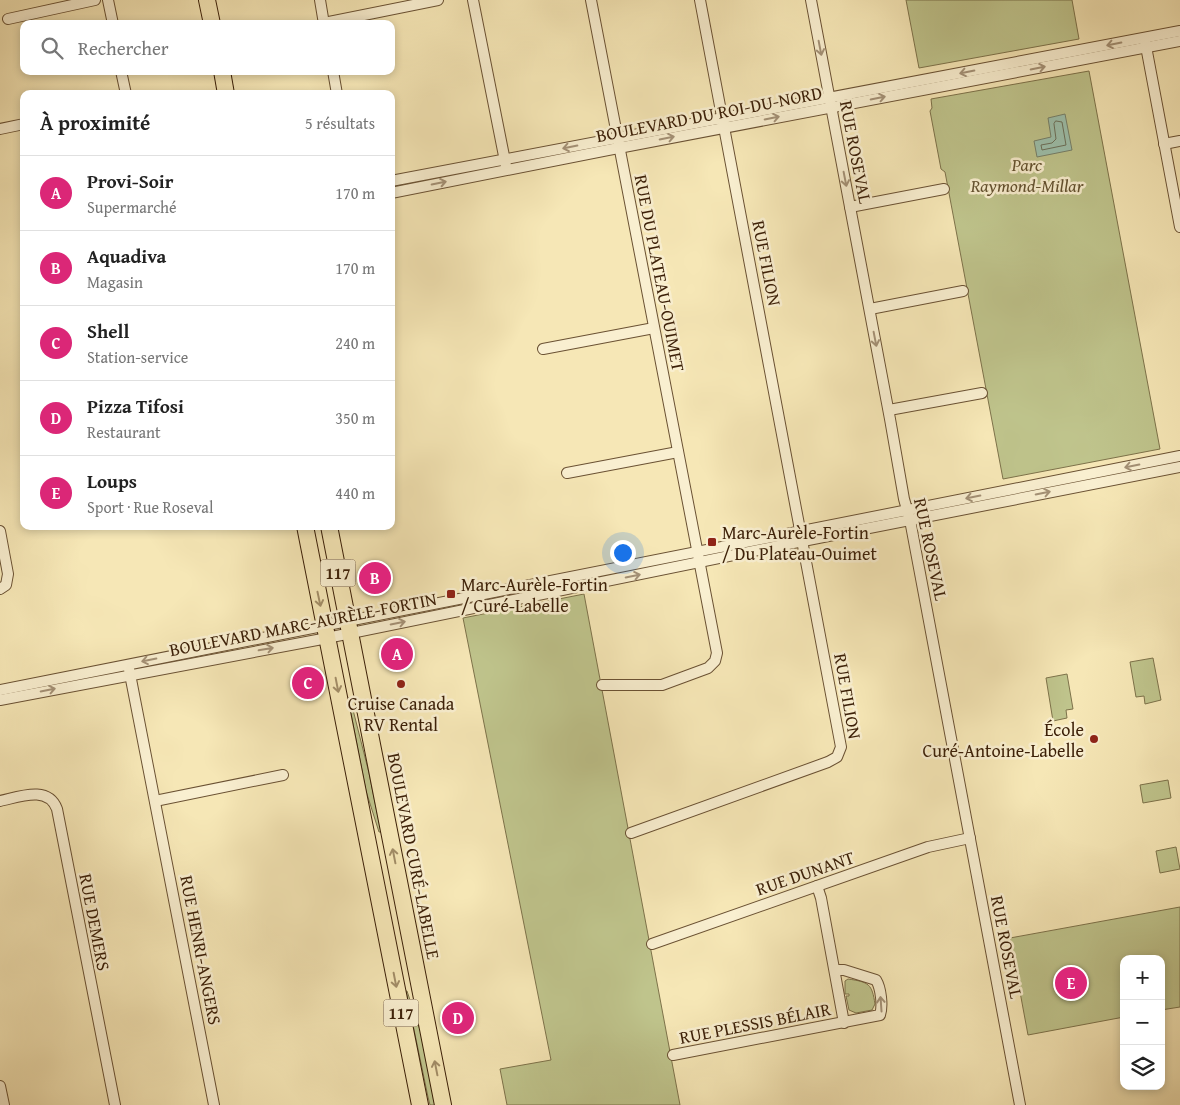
<!DOCTYPE html>
<html lang="fr">
<head>
<meta charset="utf-8">
<style>
	body { margin:0; font-family:"Gentium Book Plus",serif; background:#f6f6f6; color:#222 }
	.controls { position:absolute; right:15px; bottom:15px; display:grid; overflow:hidden; border-radius:10px; box-shadow:0 2px 8px #0003 }
	.controls button { width:45px; height:45px; display:grid; place-items:center; padding:0; border:0; border-bottom:1px solid #e0e0e0; background:#fff; color:#222; font:25px sans-serif }
	.you { position:absolute; left:622px; top:552px; width:18px; height:18px; margin:-12px; border:4px solid #fff; border-radius:50%; background:#1a73e8; box-shadow:0 0 0 8px #1a73e833 }
	.badge { display:grid; place-items:center; width:32px; height:32px; border-radius:50%; background:#db2777; color:#fff; font-size:16px; font-weight:700 }
	.pin { position:absolute; translate:-50% -50%; border:2px solid #fff; box-shadow:0 1px 5px #0006 }
	.list { margin:0; padding:0; list-style:none }
	h2 { display:flex; justify-content:space-between; align-items:center; height:65px; margin:0; padding:0 20px; font-size:21px }
	h2 small { font-size:16px; font-weight:400; color:#767676 }
	.list li { display:grid; grid-template-columns:32px 1fr auto; gap:15px; align-items:center; box-sizing:border-box; height:75px; padding:0 20px; border-top:1px solid #e0e0e0 }
	.list b { display:block; font-size:19px; white-space:nowrap }
	.list p { margin:0; font-size:16px; white-space:nowrap; color:#767676 }
	.list em { font-size:16px; font-style:normal; color:#767676 }
	.icon { flex:none; width:28px; height:28px; fill:none; stroke:currentColor; stroke-width:2; stroke-linecap:round; stroke-linejoin:round }
	.map { position:relative; flex:none; width:1180px; height:1105px; overflow:hidden }
	.search { position:absolute; background:#fff; box-shadow:0 2px 8px #0003; left:20px; top:20px; width:375px; height:55px; display:flex; align-items:center; gap:12px; box-sizing:border-box; padding:0 18px; border-radius:10px; color:#767676; font-size:19px }
	.panel { position:absolute; background:#fff; box-shadow:0 2px 8px #0003; left:20px; top:90px; width:375px; height:440px; border-radius:10px }
	.map>svg:first-child { display:block }
</style>
</head>
<body>
<div class="map">
<svg width="1180" height="1105" viewBox="0 0 1180 1105">
	<rect width="100%" height="100%" fill="#f6e7b6"/>
	<filter id="stains"><feTurbulence type="fractalNoise" baseFrequency=".004" numOctaves="4"/><feColorMatrix values="0 0 0 0 .2 0 0 0 0 .09 0 0 0 0 .02 0 0 0 .5 -.17"/></filter>
	<radialGradient id="worn" r=".72"><stop offset=".6" stop-color="#630" stop-opacity="0"/><stop offset="1" stop-color="#630" stop-opacity=".3"/></radialGradient>
	<g fill="#bfc48c" stroke="#7d724a">
		<polygon points="906,0 1072,0 1079,39 919,68"/>
		<polygon points="1089,71 1160,449 1003,479 945,172 941,169 930,111 932,108 931,99"/>
		<polygon points="584,594 680,1105 507,1105 500,1069 551,1060 463,618"/>
		<polygon points="1153,658 1161,700 1145,704 1144,696 1136,697 1130,662"/>
		<polygon points="1067,674 1073,709 1066,710 1067,718 1053,721 1046,678"/>
		<polygon points="348,698 350,698 369,773 381,832 379,832 366,791"/>
		<polygon points="1168,780 1171,798 1143,803 1140,785"/>
		<polygon points="1176,847 1180,869 1160,873 1156,851"/>
		<polygon points="1180,907 1180,1007 1161,1010 1161,959 1124,959 1124,1017 1028,1035 1010,938"/>
		<path d="M848,979C869,982 872,984 875,1004L872,1010L856,1013L849,1010L846,996H849V994H845V981Z"/>
		<polygon points="406,991 407,991 421,1033 435,1105 430,1105 428,1097"/>
	</g>
	<polygon fill="#9dc0ac" stroke="#76806a" points="1065,114 1072,150 1037,157 1034,141 1051,137 1048,118"/>
	<g fill="none" stroke-linecap="round" stroke-linejoin="round">
		<polygon stroke="#6c705a" stroke-width="1" points="1056,121 1062,122 1066,145 1042,150 1041,145 1052,143 1056,139 1054,124"/>
		<g stroke="#6a5133" stroke-width="12">
			<g id="street">
				<polyline points="108,0 113,24"/>
				<polyline points="320,0 324,24"/>
				<polyline points="473,0 506,166"/>
				<polyline points="591,0 717,653 715,661 708,668 662,685 602,685"/>
				<polyline points="811,0 890,419 904,499 910,520 1020,1105"/>
				<polyline points="8,19 95,0"/>
				<polyline points="324,23 438,0"/>
				<polyline points="1145,41 1180,227"/>
				<polyline points="121,71 126,94"/>
				<polyline points="333,71 337,94"/>
				<polyline points="0,129 24,124"/>
				<polyline points="1164,144 1180,141"/>
				<polyline points="391,181 1180,31"/>
				<polyline points="391,193 608,150 1180,41"/>
				<polyline points="850,207 944,189"/>
				<polyline points="870,309 963,291"/>
				<polyline points="543,349 654,328"/>
				<polyline points="889,410 982,393"/>
				<polyline points="567,473 678,452"/>
				<polyline points="0,531 8,574 6,585 0,589"/>
				<polyline points="129,669 214,1105"/>
				<polyline points="0,690 1180,456"/>
				<polyline points="0,700 317,640 803,541 1180,467"/>
				<path d="M0,801C19,797 48,785 57,809L115,1105"/>
				<polyline points="155,801 283,775"/>
				<polyline points="631,833 828,762 837,757 841,747 700,0"/>
				<polyline points="817,886 821,898 844,1023"/>
				<polyline points="652,944 928,847 970,838"/>
				<path d="M673,1055L880,1015C883,1006 881,988 876,980L844,970H835"/>
				<polyline points="0,1086 4,1105"/>
			</g>
		</g>
		<g stroke="#3b1f07" stroke-width="18">
			<g id="primary">
				<polyline points="207,0 212,24"/>
				<polyline points="222,71 226,94"/>
				<polyline points="305,526 420,1105"/>
				<polyline points="329,526 443,1105"/>
			</g>
		</g>
		<use href="#street" stroke="#f9efd0" stroke-width="10"/>
		<use href="#primary" stroke="#f6e7b6" stroke-width="16"/>
	</g>
	<defs><path id="oneway-shaft" d="M-6 0H5M1.5-3L5.5 0L1.5 3" fill="none" stroke-width="1.6" stroke-linecap="round" stroke-linejoin="round" transform="scale(1.25)"/></defs>
	<g stroke="#a49176">
		<use href="#oneway-shaft" transform="translate(1114 44) rotate(169)"/>
		<use href="#oneway-shaft" transform="translate(820 48) rotate(79)"/>
		<use href="#oneway-shaft" transform="translate(1038 68) rotate(-11)"/>
		<use href="#oneway-shaft" transform="translate(967 72) rotate(169)"/>
		<use href="#oneway-shaft" transform="translate(878 98) rotate(-11)"/>
		<use href="#oneway-shaft" transform="translate(772 118) rotate(-11)"/>
		<use href="#oneway-shaft" transform="translate(667 138) rotate(-11)"/>
		<use href="#oneway-shaft" transform="translate(570 147) rotate(169)"/>
		<use href="#oneway-shaft" transform="translate(845 179) rotate(79)"/>
		<use href="#oneway-shaft" transform="translate(439 183) rotate(-12)"/>
		<use href="#oneway-shaft" transform="translate(875 339) rotate(79)"/>
		<use href="#oneway-shaft" transform="translate(1132 466) rotate(169)"/>
		<use href="#oneway-shaft" transform="translate(1043 493) rotate(-11)"/>
		<use href="#oneway-shaft" transform="translate(973 497) rotate(169)"/>
		<use href="#oneway-shaft" transform="translate(633 576) rotate(-11)"/>
		<use href="#oneway-shaft" transform="translate(398 623) rotate(-11)"/>
		<use href="#oneway-shaft" transform="translate(266 649) rotate(-10)"/>
		<use href="#oneway-shaft" transform="translate(149 660) rotate(169)"/>
		<use href="#oneway-shaft" transform="translate(48 690) rotate(-11)"/>
		<use href="#oneway-shaft" transform="translate(881 1004) rotate(-94)"/>
	</g>
	<g stroke="#a28d67">
		<use href="#oneway-shaft" transform="translate(319 599) rotate(78)"/>
		<use href="#oneway-shaft" transform="translate(337 685) rotate(79)"/>
		<use href="#oneway-shaft" transform="translate(394 856) rotate(-101)"/>
		<use href="#oneway-shaft" transform="translate(395 980) rotate(79)"/>
		<use href="#oneway-shaft" transform="translate(436 1068) rotate(-101)"/>
	</g>
	<g fill="#8f2418" stroke="#f9efd0" stroke-width="2">
		<rect x="707" y="537" width="10" height="10" rx="2.5"/>
		<rect x="446" y="589" width="10" height="10" rx="2.5"/>
		<circle cx="401" cy="684" r="5"/>
		<circle cx="1094" cy="739" r="5"/>
	</g>
	<g text-anchor="middle" dominant-baseline="central" stroke-width="5" stroke-linejoin="round" paint-order="stroke">
		<g fill="#f9efd0" stroke="#745d43" stroke-width="1">
			<rect x="320.5" y="559.5" width="35" height="27" rx="4"/>
			<rect x="383.5" y="999.5" width="35" height="27" rx="4"/>
		</g>
		<g font-size="16" font-weight="bold" fill="#3b1f07">
			<text x="338" y="573">117</text>
			<text x="401" y="1013">117</text>
		</g>
		<g font-size="18" fill="#3b1f07" stroke="#f9efd0">
			<text transform="translate(709 114) rotate(-11)">BOULEVARD DU ROI-DU-NORD</text>
			<text transform="translate(856 152) rotate(79)">RUE ROSEVAL</text>
			<text transform="translate(767 263) rotate(79)">RUE FILION</text>
			<text transform="translate(660 273) rotate(79)">RUE DU PLATEAU-OUIMET</text>
			<text transform="translate(931 549) rotate(78)">RUE ROSEVAL</text>
			<text transform="translate(303 624) rotate(-11)">BOULEVARD MARC-AURÈLE-FORTIN</text>
			<text transform="translate(848 696) rotate(80)">RUE FILION</text>
			<text transform="translate(414 856) rotate(79)">BOULEVARD CURÉ-LABELLE</text>
			<text transform="translate(805 873) rotate(-19)">RUE DUNANT</text>
			<text transform="translate(95 922) rotate(79)">RUE DEMERS</text>
			<text transform="translate(1007 947) rotate(79)">RUE ROSEVAL</text>
			<text transform="translate(201 950) rotate(79)">RUE HENRI-ANGERS</text>
			<text transform="translate(755 1023) rotate(-11)">RUE PLESSIS BÉLAIR</text>
		</g>
		<g font-size="18" font-style="italic" fill="#63512f" stroke="#f9efd0">
			<text x="1027" y="164">Parc<tspan x="1027" dy="21">Raymond-Millar</tspan></text>
		</g>
		<g font-size="18" fill="#3b1f07" stroke="#f9efd0" text-anchor="start">
			<text x="722" y="532">Marc-Aurèle-Fortin<tspan x="722" dy="21">/ Du Plateau-Ouimet</tspan></text>
			<text x="461" y="584">Marc-Aurèle-Fortin<tspan x="461" dy="21">/ Curé-Labelle</tspan></text>
			<text x="401" y="703" text-anchor="middle">Cruise Canada<tspan x="401" dy="21">RV Rental</tspan></text>
			<text x="1084" y="729" text-anchor="end">École<tspan x="1084" dy="21">Curé-Antoine-Labelle</tspan></text>
		</g>
	</g>
	<rect width="100%" height="100%" filter="url(#stains)"/>
	<rect width="100%" height="100%" fill="url(#worn)"/>
</svg>
<div class="controls">
<button>+</button>
<button>−</button>
<button><svg class="icon" aria-label="layers" viewBox="0 0 24 24"><path d="M12 4l9 5-9 5-9-5zM3 14l9 5 9-5"/></svg></button>
</div>
<div class="you"></div>
<div class="pin badge" style="left:397px;top:654px">A</div>
<div class="pin badge" style="left:375px;top:578px">B</div>
<div class="pin badge" style="left:308px;top:683px">C</div>
<div class="pin badge" style="left:458px;top:1018px">D</div>
<div class="pin badge" style="left:1071px;top:983px">E</div>
<div class="search"><svg class="icon" aria-label="search" viewBox="0 0 24 24"><circle cx="10" cy="10" r="6"/><path d="M15 15l6 6"/></svg>Rechercher</div>
<section class="panel">
<h2>À proximité<small>5 résultats</small></h2>
<ul class="list">
<li><span class="badge">A</span><div><b>Provi-Soir</b><p>Supermarché</p></div><em>170 m</em></li>
<li><span class="badge">B</span><div><b>Aquadiva</b><p>Magasin</p></div><em>170 m</em></li>
<li><span class="badge">C</span><div><b>Shell</b><p>Station-service</p></div><em>240 m</em></li>
<li><span class="badge">D</span><div><b>Pizza Tifosi</b><p>Restaurant</p></div><em>350 m</em></li>
<li><span class="badge">E</span><div><b>Loups</b><p>Sport · Rue Roseval</p></div><em>440 m</em></li>
</ul>
</section>
</div>
</body>
</html>
